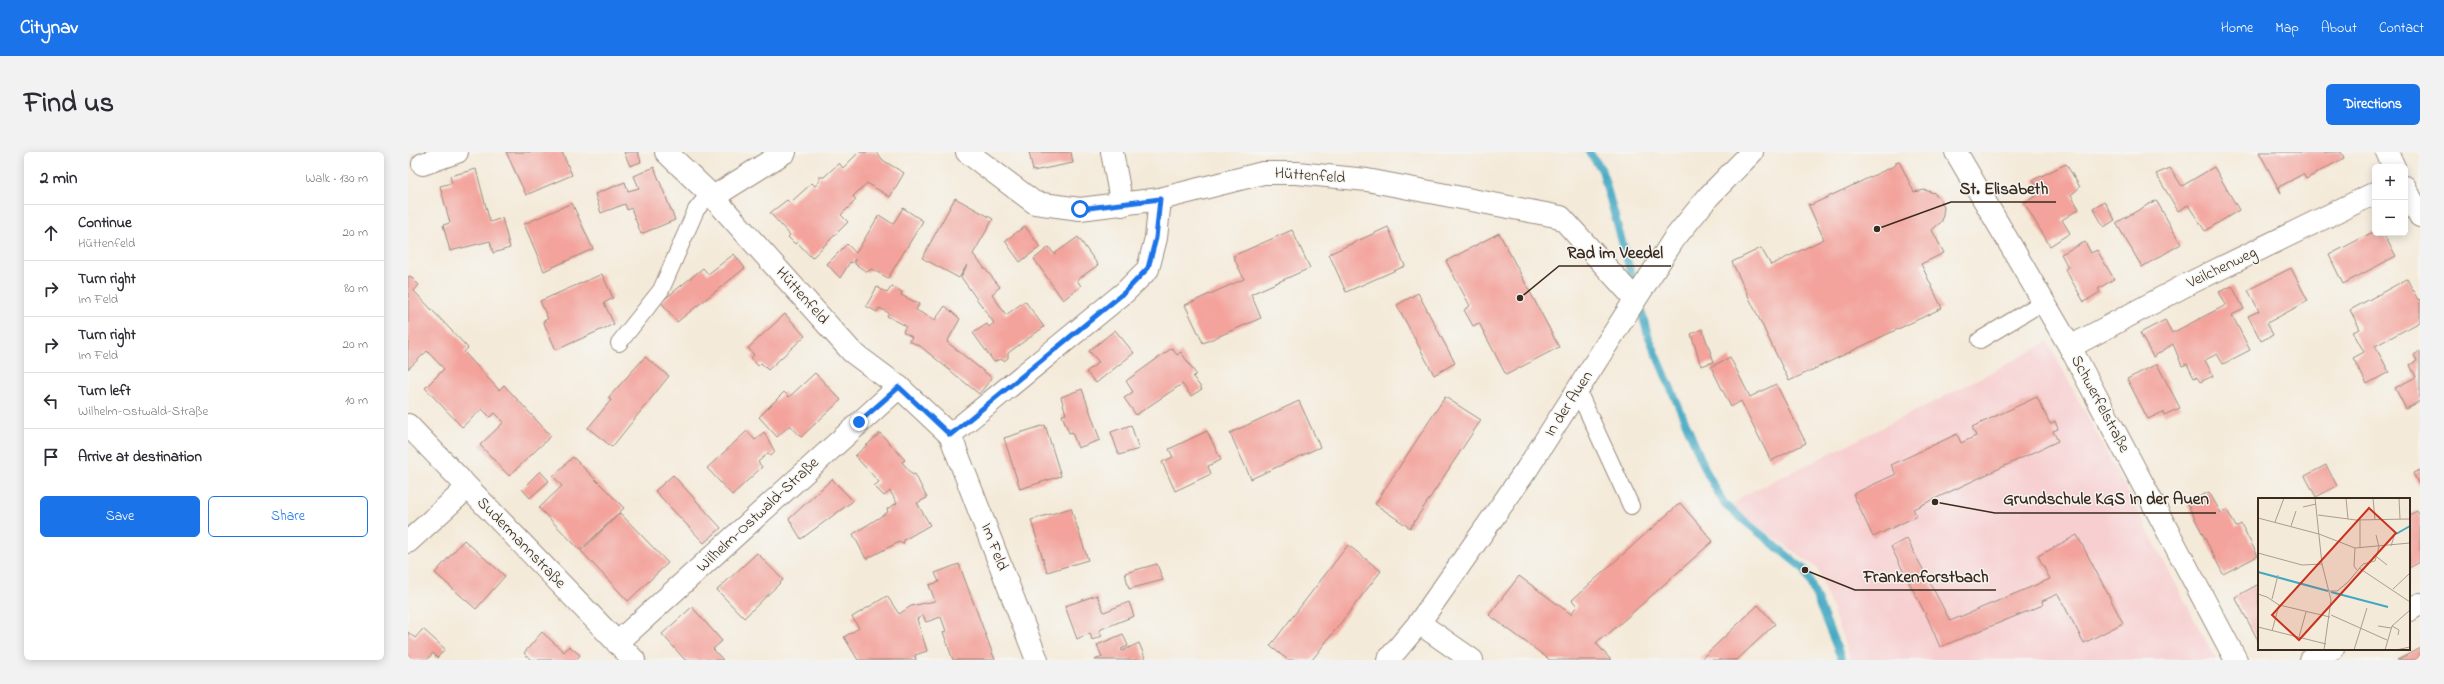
<!DOCTYPE html>
<html lang="en">
<head>
<meta charset="utf-8">
<style>
	body { margin:0; font-family:"Indie Flower",sans-serif; background:#f2f2f3; color:#2b2b33 }
	.controls { position:absolute; right:12px; top:12px; display:grid; overflow:hidden; border-radius:6px; box-shadow:0 2px 10px #0003 }
	.controls button { width:36px; height:36px; display:grid; place-items:center; padding:0; border:0; border-bottom:1px solid #e1e1e2; background:#fff; color:#2b2b33; font:20px sans-serif }
	.stop { position:absolute; width:12px; height:12px; margin:-9px; border:3px solid #1a73e8; border-radius:50%; background:#fff }
	.stop.end { background:#1a73e8; border-color:#fff; box-shadow:0 1px 4px #0008 }
	.list { margin:0; padding:0; list-style:none }
	h2 { display:flex; justify-content:space-between; align-items:center; height:52px; margin:0; padding:0 16px; font-size:17px }
	h2 small { font-size:13px; font-weight:400; color:#7c7c81 }
	.list li { display:grid; grid-template-columns:26px 1fr auto; gap:12px; align-items:center; box-sizing:border-box; height:56px; padding:0 16px; border-top:1px solid #e1e1e2 }
	.list b { display:block; font-size:15px; white-space:nowrap }
	.list p { margin:0; font-size:13px; white-space:nowrap; color:#7c7c81 }
	.list em { font-size:13px; font-style:normal; color:#7c7c81 }
	.actions { display:flex; gap:8px; padding:12px 16px }
	.actions a { flex:1; padding:9px 0; border:1px solid #1a73e8; border-radius:6px; text-align:center; font-size:14px; color:#1a73e8 }
	.actions .main { background:#1a73e8; color:#fff }
	.icon { flex:none; width:22px; height:22px; fill:none; stroke:currentColor; stroke-width:2; stroke-linecap:round; stroke-linejoin:round }
	.map { position:relative; flex:none; width:2012px; height:508px; overflow:hidden; border-radius:6px }
	header { display:flex; align-items:center; gap:24px; box-sizing:border-box; height:56px; padding:0 20px; background:#1a73e8; color:#fff }
	header strong { font-size:19px }
	nav { display:flex; gap:22px; margin-inline-start:auto; font-size:14px }
	.intro { display:flex; align-items:center; justify-content:space-between; box-sizing:border-box; height:96px; padding:0 24px }
	h1 { margin:0; font-size:28px }
	.button { padding:10px 18px; border-radius:6px; background:#1a73e8; color:#fff; font-size:14px; font-weight:700 }
	main { display:flex; gap:24px; padding:0 24px }
	aside { flex:1; background:#fff; border-radius:6px; box-shadow:0 2px 10px #0003 }
	.map>svg:first-child { display:block }
</style>
</head>
<body>
<header>
<strong>Citynav</strong>
<nav><a>Home</a><a>Map</a><a>About</a><a>Contact</a></nav>
</header>
<div class="intro"><h1>Find us</h1><a class="button">Directions</a></div>
<main>
<aside>
<h2>2 min<small>Walk · 130 m</small></h2>
<ul class="list">
<li><svg class="icon" aria-label="ahead" viewBox="0 0 24 24"><path d="M12 20V5M6 11l6-6 6 6"/></svg><div><b>Continue</b><p>Hüttenfeld</p></div><em>20 m</em></li>
<li><svg class="icon" aria-label="right" viewBox="0 0 24 24"><path d="M7 20v-9h11M14 6l5 5-5 5"/></svg><div><b>Turn right</b><p>Im Feld</p></div><em>80 m</em></li>
<li><svg class="icon" aria-label="right" viewBox="0 0 24 24"><path d="M7 20v-9h11M14 6l5 5-5 5"/></svg><div><b>Turn right</b><p>Im Feld</p></div><em>20 m</em></li>
<li><svg class="icon" aria-label="left" viewBox="0 0 24 24"><path d="M17 20v-9H6M10 6l-5 5 5 5"/></svg><div><b>Turn left</b><p>Wilhelm-Ostwald-Straße</p></div><em>10 m</em></li>
<li><svg class="icon" aria-label="arrive" viewBox="0 0 24 24"><path d="M6 21V4h12l-3 4 3 4H6"/></svg><div><b>Arrive at destination</b></div></li>
</ul>
<div class="actions"><a class="main">Save</a><a>Share</a></div>
</aside>
<div class="map">
<svg width="2012" height="508" viewBox="0 0 2012 508">
	<rect width="100%" height="100%" fill="#f6f6f2"/>
	<filter id="ink" filterUnits="userSpaceOnUse"><feTurbulence type="fractalNoise" baseFrequency=".025" numOctaves="2"/><feDisplacementMap in="SourceGraphic" scale="8" xChannelSelector="R" yChannelSelector="G"/><feConvolveMatrix kernelMatrix="1 2 1 2 8 2 1 2 1" color-interpolation-filters="sRGB"/></filter>
	<filter id="wash" filterUnits="userSpaceOnUse"><feTurbulence type="fractalNoise" baseFrequency=".012" numOctaves="4" result="noise"/><feDisplacementMap in="SourceGraphic" scale="16" xChannelSelector="R" yChannelSelector="G"/><feGaussianBlur stdDeviation="0.9" result="paint"/><feColorMatrix in="noise" values="0 0 0 0 0 0 0 0 0 0 0 0 0 0 0 0 0 1.4 0 .05"/><feComposite in="paint" operator="in"/></filter>
	<g filter="url(#wash)">
		<rect width="100%" height="100%" fill="#f4ead9"/>
		<polygon fill="#f7cfd0" points="1640,190 1808,508 1443,508 1409,416 1323,355 1335,344 1536,245"/>
		<g fill="none" stroke-linecap="round" stroke-linejoin="round">
			<polyline stroke="#42a9c2" stroke-width="8" points="1181,0 1194,18 1240,183 1299,321 1317,353 1397,418 1434,508"/>
		</g>
		<g id="blocks">
			<g fill="#f3a39b">
				<polygon points="98,0 154,0 164,23 118,43"/>
				<polygon points="216,0 230,0 233,10 222,14"/>
				<polygon points="451,0 468,0 476,9 496,21 482,45 459,31 445,44 448,48 433,63 440,70 404,106 389,90 387,92 380,85 382,83 362,61 379,48 382,51 404,31 407,34 411,30 411,25 416,25 431,11 435,16"/>
				<polygon points="621,0 663,0 665,11 625,19"/>
				<polygon points="1851,0 1933,0 1936,6 1898,27 1895,22 1871,35 1873,41"/>
				<polygon points="1491,9 1506,40 1517,38 1526,41 1532,46 1536,55 1534,69 1524,78 1536,101 1513,112 1534,156 1381,229 1324,110 1353,96 1363,113 1416,87 1400,52 1403,53 1488,13 1488,10"/>
				<polygon points="1658,12 1672,35 1663,43 1671,57 1654,68 1662,81 1642,94 1616,51 1633,41 1625,28"/>
				<polygon points="246,15 267,68 233,82 223,56 219,58 217,52 193,61 187,42 217,30 220,39 231,36 226,24"/>
				<polygon points="1806,15 1831,58 1797,79 1780,53 1770,59 1748,22 1762,16 1774,34"/>
				<polygon points="68,17 82,70 94,66 102,96 85,101 82,89 42,99 35,73 42,71 32,34 44,31 42,24"/>
				<polygon points="547,46 585,67 565,102 592,135 584,142 598,163 617,149 636,175 600,201 600,206 596,209 592,207 586,210 565,181 579,172 581,175 586,171 553,125 559,113 551,126 514,106"/>
				<polygon points="1748,48 1773,92 1734,115 1708,71"/>
				<polygon points="1696,49 1707,68 1696,75 1685,56"/>
				<polygon points="164,51 185,97 136,119 116,72"/>
				<polygon points="495,56 515,69 480,126 464,117 459,120 447,112 447,107 444,111 442,110 432,126 419,112 439,92 448,101 471,63 485,72"/>
				<polygon points="617,74 632,95 612,110 597,89"/>
				<polygon points="980,75 997,114 938,140 921,102"/>
				<polygon points="884,78 902,116 843,142 853,166 795,191 777,153 836,127 825,104"/>
				<polygon points="1967,79 1967,81 1975,81 1988,104 1935,132 1921,103"/>
				<polygon points="1091,81 1151,195 1098,223 1071,171 1065,174 1056,158 1062,154 1038,109"/>
				<polygon points="670,85 690,113 669,128 673,134 655,148 626,107 641,95 646,102"/>
				<polygon points="1677,90 1683,101 1689,98 1706,127 1690,137 1692,140 1676,150 1657,117 1660,115 1653,102"/>
				<polygon points="326,102 337,116 269,170 253,150 295,116 300,122"/>
				<polygon points="1883,116 1900,149 1859,171 1865,183 1853,189 1840,164 1851,159 1840,138"/>
				<polygon points="194,122 205,146 196,151 206,172 148,198 135,169 140,167 132,149"/>
				<polygon points="2,124 11,133 6,139 60,196 56,200 91,238 96,233 143,284 101,324 72,293 96,270 87,261 82,265 74,257 54,275 17,236 36,217 19,199 0,217 0,125"/>
				<polygon points="1999,127 2010,148 2012,147 2012,170 1967,194 1981,220 1959,232 1945,206 1956,200 1945,180 1952,177 1942,158"/>
				<polygon points="484,134 494,140 493,143 511,152 508,158 527,168 537,154 552,167 539,190 584,226 571,242 512,194 501,189 504,185 495,180 498,174 479,164 481,161 471,156 469,160 458,154 469,135 479,141"/>
				<polygon points="1824,134 1836,157 1824,163 1842,198 1815,212 1809,202 1797,208 1805,224 1792,230 1789,225 1786,226 1779,212 1774,214 1765,192 1745,205 1732,181 1757,168 1764,181 1818,153 1811,140"/>
				<polygon points="1010,141 1047,211 1026,223 989,153"/>
				<polygon points="377,162 397,184 360,218 353,211 350,214 343,206 346,203 340,196"/>
				<polygon points="1294,177 1306,210 1293,214 1283,182"/>
				<polygon points="707,178 726,201 688,231 678,220 691,210 681,199"/>
				<polygon points="764,196 769,203 773,200 788,222 785,225 794,237 783,244 774,232 728,263 716,246 725,240 718,229"/>
				<polygon points="2012,199 2012,249 1998,257 1987,236 2008,225 2002,213 2009,209 2006,203"/>
				<polygon points="237,205 261,224 204,295 180,276 203,248 200,246"/>
				<polygon points="1322,205 1342,245 1368,232 1398,291 1363,309 1333,249 1323,255 1303,215"/>
				<polygon points="1749,212 1772,256 1756,263 1755,260 1740,267 1719,227"/>
				<polygon points="407,221 433,248 393,285 382,273 369,285 351,265 376,240 381,245"/>
				<polygon points="674,237 692,288 670,296 664,280 661,281 654,263 658,262 653,245"/>
				<polygon points="1037,245 1073,268 1002,376 967,352"/>
				<polygon points="1629,245 1642,272 1647,269 1650,277 1645,279 1650,289 1505,357 1509,364 1465,385 1445,342 1488,322 1483,313 1549,282 1553,291 1568,284 1564,275"/>
				<polygon points="891,249 912,295 843,327 822,281"/>
				<polygon points="637,273 653,324 612,337 596,286"/>
				<polygon points="723,273 731,297 711,303 703,280"/>
				<polygon points="339,279 347,288 356,280 367,300 363,304 360,301 350,310 354,315 324,343 299,316"/>
				<polygon points="799,279 813,308 800,314 803,322 767,339 754,310 765,305 761,297"/>
				<polygon points="472,281 497,308 494,310 505,323 507,322 519,346 509,351 522,373 496,388 495,392 491,390 458,407 445,382 480,360 479,357 489,351 482,339 476,344 466,334 471,330 447,304"/>
				<polygon points="165,305 216,356 172,398 131,356 154,334 145,324"/>
				<polygon points="1918,313 1929,334 1908,345 1897,324"/>
				<polygon points="2012,318 2012,332 2011,333 2005,321"/>
				<polygon points="132,319 141,329 122,346 114,337"/>
				<polygon points="265,323 313,376 296,391 247,339"/>
				<polygon points="424,327 445,349 393,387 381,367"/>
				<polygon points="1801,340 1813,361 1819,358 1828,375 1833,372 1850,404 1815,422 1779,351"/>
				<polygon points="1272,351 1305,389 1197,485 1195,484 1188,491 1203,508 1142,508 1081,463 1111,424 1163,462 1169,454 1164,448"/>
				<polygon points="663,356 680,408 639,420 623,368"/>
				<polygon points="2009,359 2012,364 2012,410 2001,416 2001,363"/>
				<polygon points="212,361 260,411 220,449 173,399"/>
				<polygon points="1669,383 1715,471 1676,491 1650,442 1634,449 1635,453 1532,495 1520,467 1483,395 1499,387 1542,469 1642,427 1630,404"/>
				<polygon points="56,388 97,424 68,457 27,421"/>
				<polygon points="940,393 973,419 904,508 880,508 862,494"/>
				<polygon points="349,401 375,428 336,466 309,438"/>
				<polygon points="551,412 587,508 545,508 535,480 538,479 533,465 518,470 515,463 509,467 519,499 507,503 508,508 450,508 436,485 451,476 444,465 479,444 491,462 503,454 527,449 521,433 531,430 527,421"/>
				<polygon points="749,412 755,428 721,437 717,421"/>
				<polygon points="1851,432 1851,490 1827,445"/>
				<polygon points="689,443 696,460 721,450 726,464 691,478 694,484 684,488 682,481 669,487 657,454"/>
				<polygon points="1350,453 1367,472 1329,508 1292,508"/>
				<polygon points="284,455 314,489 305,497 315,508 277,508 254,482"/>
				<polygon points="15,477 37,497 29,506 25,501 19,508 0,508 0,480 7,486"/>
				<polygon points="134,480 156,500 161,494 172,503 168,508 123,508 116,501"/>
				<polygon points="715,482 720,494 713,497 714,499 731,491 738,508 686,508 694,505 689,493"/>
				<polygon points="2012,496 2012,508 1989,508"/>
			</g>
		</g>
	</g>
	<g filter="url(#ink)">
		<use href="#blocks" fill-opacity="0" stroke="#988a7c" stroke-width="1"/>
		<g fill="none" stroke-linecap="round" stroke-linejoin="round">
			<g stroke="#988a7c" stroke-width="18">
				<g id="service">
					<polyline points="1572,188 1635,150"/>
					<polyline points="211,191 253,138 288,58 301,42"/>
					<polyline points="1170,239 1223,354"/>
				</g>
			</g>
			<g stroke="#988a7c" stroke-width="24">
				<g id="minor">
					<polyline points="258,0 305,45 444,200 491,235 542,283 629,508"/>
					<polyline points="559,0 627,51 672,57 752,47 855,21 889,21 959,28 1153,65 1227,147"/>
					<polyline points="704,0 714,53"/>
					<polyline points="1548,0 1662,195 1828,508"/>
					<polyline points="1979,0 1986,15"/>
					<polyline points="15,12 49,0"/>
					<polyline points="1997,35 2012,64"/>
					<polyline points="305,45 377,0"/>
					<polyline points="1662,195 1778,133 1967,41"/>
					<polyline points="0,273 226,508"/>
					<polyline points="542,283 717,140 740,117 748,86 752,47"/>
					<polyline points="0,390 59,336"/>
					<polyline points="2001,458 2012,452"/>
					<polyline points="1011,471 1064,508"/>
					<polyline points="209,491 491,235"/>
					<polyline points="1903,508 1925,497"/>
				</g>
			</g>
			<g stroke="#988a7c" stroke-width="24">
				<polyline id="tertiary" points="980,508 1011,471 1119,317 1266,87 1301,44 1344,0"/>
			</g>
			<use href="#service" stroke="#fff" stroke-width="16"/>
			<use href="#minor" stroke="#fff" stroke-width="22"/>
			<use href="#tertiary" stroke="#fff" stroke-width="22"/>
		</g>
	</g>
	<g fill="none" stroke-linecap="round" stroke-linejoin="round" filter="url(#ink)">
		<polyline stroke="#1a73e8" stroke-width="5" points="451,270 491,235 542,283 717,140 740,116 748,86 752,47 672,57"/>
	</g>
	<g text-anchor="middle" dominant-baseline="central" stroke-width="3" stroke-linejoin="round" paint-order="stroke">
		<g font-size="16" fill="#3b2a1e" stroke="#f6f6f2">
			<text transform="translate(902 24) rotate(4)">Hüttenfeld</text>
			<text transform="translate(1814 116) rotate(-26)">Veilchenweg</text>
			<text transform="translate(394 144) rotate(48)">Hüttenfeld</text>
			<text transform="translate(1161 252) rotate(-57)">In der Auen</text>
			<text transform="translate(1692 252) rotate(62)">Schwerfelstraße</text>
			<text transform="translate(350 363) rotate(-43)">Wilhelm-Ostwald-Straße</text>
			<text transform="translate(113 391) rotate(46)">Sudermannstraße</text>
			<text transform="translate(586 395) rotate(69)">Im Feld</text>
		</g>
	</g>
	<g transform="translate(1850 346)">
		<rect width="152" height="152" fill="#f4ead9"/>
		<path fill="none" stroke="#42a9c2" stroke-width="2" d="M138,36L152,28M0,74L70,93M73,94L130,109"/>
		<path fill="none" stroke="#aa9d8e" stroke-width="1" d="M57,0L64,66L73,102L66,152M88,0L90,21M115,0L117,22M141,0L142,21M45,9L58,6M60,17L98,22L152,21M0,20L61,36L97,50L152,45M102,22V49M17,24L26,0M33,28L38,13M118,37L121,49M133,48L137,35M97,50L96,68L99,72M0,55L44,67L64,66M119,59L129,67M101,70L152,104M135,91L152,75M71,93H79L90,84L105,66L117,63L121,49M0,96L9,99L21,107L72,119M14,101L20,77M73,117L129,142M120,128L133,130M134,128L141,132L140,137M0,129L68,146M14,133L21,107M41,139L48,114M96,152L109,110M127,152L134,128L152,112M138,152L152,149"/>
		<path fill="#c8321e" fill-opacity="0.15" stroke="#c8321e" stroke-width="2" d="M111,10L138,35L41,142L14,117Z"/>
		<rect width="152" height="152" fill="none" stroke="#3b2a1e" stroke-width="2"/>
	</g>
	<path fill="none" stroke="#3b2a1e" stroke-width="1.5" d="M1469 77L1543 50H1648M1112 146L1151 114H1263M1527 350L1587 361H1808M1397 418L1447 438H1588"/>
	<g fill="#3b2a1e" stroke="#f6f6f2" stroke-width="1.5">
		<circle cx="1469" cy="77" r="4"/>
		<circle cx="1112" cy="146" r="4"/>
		<circle cx="1527" cy="350" r="4"/>
		<circle cx="1397" cy="418" r="4"/>
	</g>
	<g font-size="17" text-anchor="middle" font-weight="bold" fill="#3b2a1e" stroke="#f6f6f2" stroke-width="3" stroke-linejoin="round" paint-order="stroke">
		<text x="1596" y="42">St. Elisabeth</text>
		<text x="1207" y="106">Rad im Veedel</text>
		<text x="1698" y="352">Grundschule KGS In der Auen</text>
		<text x="1518" y="430">Frankenforstbach</text>
	</g>
</svg>
<div class="controls">
<button>+</button>
<button>−</button>
</div>
<div class="stop" style="left:672px;top:57px"></div>
<div class="stop end" style="left:451px;top:270px"></div>
</div>
</main>
</body>
</html>
